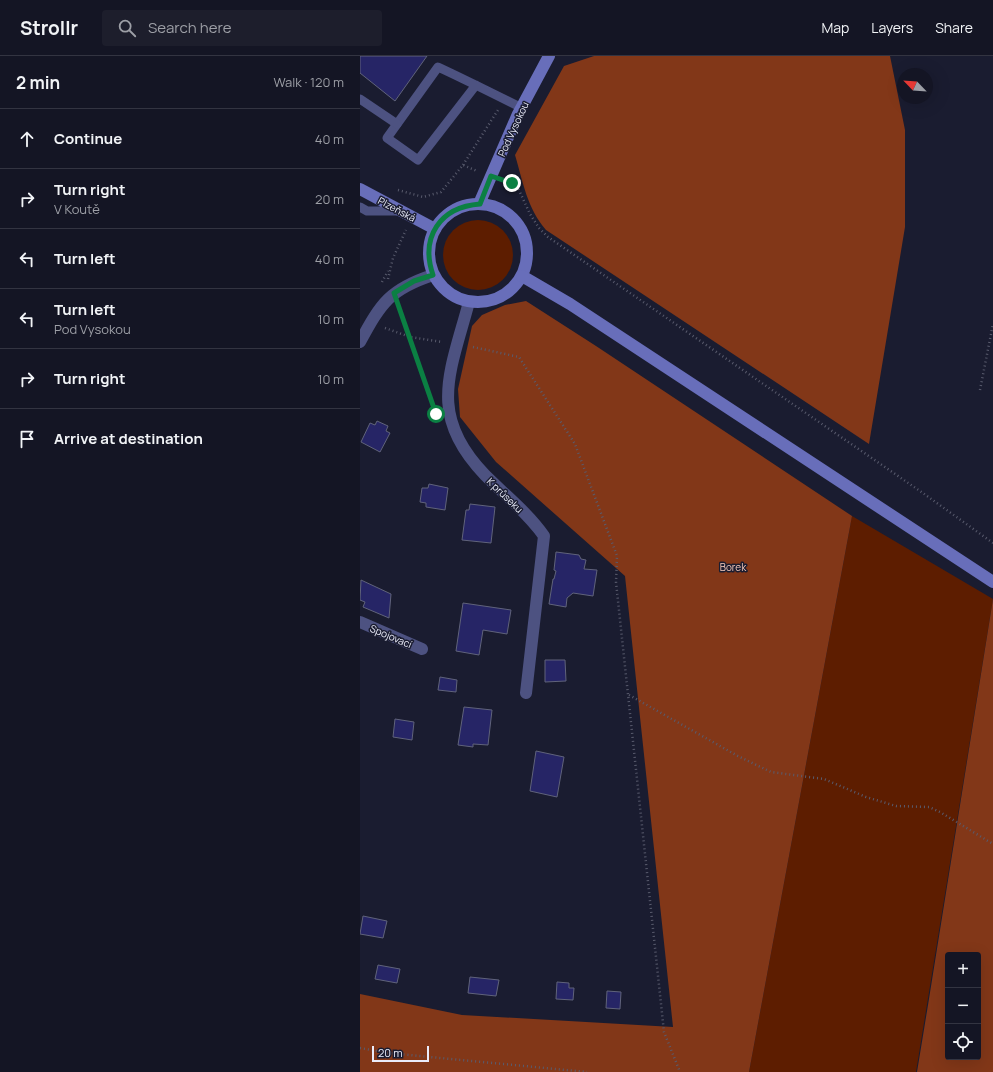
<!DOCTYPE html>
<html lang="en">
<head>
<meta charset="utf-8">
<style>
	body { margin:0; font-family:Manrope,sans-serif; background:#1d1e2c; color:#f1f3f6 }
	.controls { position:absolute; right:12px; bottom:12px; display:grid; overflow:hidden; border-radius:4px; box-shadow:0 4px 16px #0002 }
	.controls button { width:36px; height:36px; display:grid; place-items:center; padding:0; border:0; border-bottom:1px solid #333441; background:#141524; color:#f1f3f6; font:20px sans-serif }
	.compass { position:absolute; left:537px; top:12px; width:36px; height:36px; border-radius:50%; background:#141524; box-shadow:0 4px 16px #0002; rotate:295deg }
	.scale { position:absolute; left:12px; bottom:10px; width:57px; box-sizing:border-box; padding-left:4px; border:2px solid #eaecfa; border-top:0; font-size:11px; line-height:14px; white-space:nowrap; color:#eaecfa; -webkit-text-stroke:3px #1a1c30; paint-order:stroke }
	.stop { position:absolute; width:12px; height:12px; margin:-9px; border:3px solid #0b8043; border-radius:50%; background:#fff }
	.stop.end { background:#0b8043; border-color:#fff; box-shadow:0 1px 4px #0008 }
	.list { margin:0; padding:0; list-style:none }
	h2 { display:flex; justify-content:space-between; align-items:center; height:52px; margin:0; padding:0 16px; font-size:17px }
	h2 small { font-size:13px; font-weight:400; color:#9d9fa6 }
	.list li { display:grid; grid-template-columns:26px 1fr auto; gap:12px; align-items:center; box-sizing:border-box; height:60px; padding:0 16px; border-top:1px solid #333441 }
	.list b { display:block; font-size:15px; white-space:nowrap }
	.list p { margin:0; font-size:13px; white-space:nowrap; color:#9d9fa6 }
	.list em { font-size:13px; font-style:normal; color:#9d9fa6 }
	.icon { flex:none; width:22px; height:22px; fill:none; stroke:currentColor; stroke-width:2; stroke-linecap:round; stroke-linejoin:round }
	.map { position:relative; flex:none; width:633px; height:1016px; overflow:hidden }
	header { display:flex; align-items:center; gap:24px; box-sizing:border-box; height:56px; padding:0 20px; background:#141524; border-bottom:1px solid #333441 }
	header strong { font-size:19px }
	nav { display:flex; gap:22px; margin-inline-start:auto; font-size:14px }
	.search { width:280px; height:36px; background:#1d1e2c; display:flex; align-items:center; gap:10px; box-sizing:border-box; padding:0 14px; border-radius:4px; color:#9d9fa6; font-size:15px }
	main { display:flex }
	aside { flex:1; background:#141524 }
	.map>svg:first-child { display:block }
</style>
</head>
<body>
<header>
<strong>Strollr</strong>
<div class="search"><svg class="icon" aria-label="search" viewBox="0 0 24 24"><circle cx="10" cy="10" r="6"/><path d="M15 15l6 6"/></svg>Search here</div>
<nav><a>Map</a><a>Layers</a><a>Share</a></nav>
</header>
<main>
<aside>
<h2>2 min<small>Walk · 120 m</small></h2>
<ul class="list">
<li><svg class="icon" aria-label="ahead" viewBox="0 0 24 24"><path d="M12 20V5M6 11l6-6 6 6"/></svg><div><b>Continue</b></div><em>40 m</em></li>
<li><svg class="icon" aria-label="right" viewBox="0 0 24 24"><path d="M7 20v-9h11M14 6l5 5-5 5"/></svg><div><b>Turn right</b><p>V Koutě</p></div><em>20 m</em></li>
<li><svg class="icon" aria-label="left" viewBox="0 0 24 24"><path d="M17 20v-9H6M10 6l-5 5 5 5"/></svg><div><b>Turn left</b></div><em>40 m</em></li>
<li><svg class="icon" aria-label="left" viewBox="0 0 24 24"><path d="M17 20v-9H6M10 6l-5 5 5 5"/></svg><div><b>Turn left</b><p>Pod Vysokou</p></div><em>10 m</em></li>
<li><svg class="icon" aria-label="right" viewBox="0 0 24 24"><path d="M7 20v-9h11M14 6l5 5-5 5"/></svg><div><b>Turn right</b></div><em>10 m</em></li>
<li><svg class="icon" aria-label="arrive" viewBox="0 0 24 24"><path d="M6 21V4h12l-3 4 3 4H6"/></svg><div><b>Arrive at destination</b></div></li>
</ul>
</aside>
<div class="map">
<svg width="633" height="1016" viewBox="0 0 633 1016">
	<rect width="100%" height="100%" fill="#1a1c30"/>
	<g fill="#5d1d00">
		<circle cx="118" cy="199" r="35"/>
		<polygon points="492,460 633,543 556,1016 389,1016"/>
	</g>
	<g fill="#823718" fill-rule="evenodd">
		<path d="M234,0H530L545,74V171L509,388L186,174C167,152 163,126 155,99L204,10Z"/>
		<polygon points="166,245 236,290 492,460 389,1016 0,1016 0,938 102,959 313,971 265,520 136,406 100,361 98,333 112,270 122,259 145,249"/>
		<path d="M633,543V1016H557L568,949ZM588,899H618V1001H588Z"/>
	</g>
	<g fill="#262566" stroke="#60637b">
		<polygon points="0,0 67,0 35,45 0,17"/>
		<polygon points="17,365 28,370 26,375 30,377 20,396 1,386 10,367 15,369"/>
		<polygon points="69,428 88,432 85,454 66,451 66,447 60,446 62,432 68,432"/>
		<polygon points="110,448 135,451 131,487 102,484 106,454 109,454"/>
		<polygon points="196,496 219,499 221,503 226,504 224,513 237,514 233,540 213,537 207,542 206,551 189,548 193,523 194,523 196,515 194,514"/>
		<polygon points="1,524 31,538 29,562 3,551 5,546 0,544"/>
		<polygon points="103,547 151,554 147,578 123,574 119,599 96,595"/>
		<polygon points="185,604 205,604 206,625 185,626"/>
		<polygon points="80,621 97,624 96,636 78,634"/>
		<polygon points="104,651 132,654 128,689 113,688 113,691 98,689"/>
		<polygon points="35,663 54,666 52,684 33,681"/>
		<polygon points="176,695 204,701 197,741 170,735"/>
		<polygon points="3,860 27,865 23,882 0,878"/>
		<polygon points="18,909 40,913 37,927 15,923"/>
		<polygon points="110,921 139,924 136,940 108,937"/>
		<polygon points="197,926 209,927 209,932 214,932 213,944 196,943"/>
		<polygon points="247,935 261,936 260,953 246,952"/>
	</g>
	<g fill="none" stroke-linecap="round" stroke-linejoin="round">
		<g stroke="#595b6d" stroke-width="2.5" stroke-dasharray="1 3" stroke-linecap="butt">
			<polyline points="103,109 138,54"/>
			<polyline points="145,125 158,132 170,158 179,172 188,181 560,435 633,487"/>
			<polyline points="38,134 63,141 81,136 103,109 117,115"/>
			<polyline points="28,223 33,202 46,174"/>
			<polyline points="22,226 28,215"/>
			<polyline points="40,254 72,345"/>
			<polyline points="25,272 50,281 82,286"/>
			<polyline points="113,291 159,301 215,388 257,500 256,526 304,976 320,1016"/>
			<polyline points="620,334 633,268"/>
			<polyline points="269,639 376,699 411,716 464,723 506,741 536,750 569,751 580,756 633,788"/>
			<polyline points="0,992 28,997 227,1016"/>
		</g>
		<g stroke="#4d5281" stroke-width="9">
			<path d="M116,29L58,104L27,82L78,11C106,24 134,38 162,52"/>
			<polyline points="0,43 37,68"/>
			<polyline points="0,151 7,155 41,155"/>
		</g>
		<g stroke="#4d5281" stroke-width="12">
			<path d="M109,246C90,317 67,359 125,419C145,439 168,457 184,480L166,637"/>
			<path d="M0,286C21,247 30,233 73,219"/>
			<polyline points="0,566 62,593"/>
		</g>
		<g stroke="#686eba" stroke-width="12">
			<polyline points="0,133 75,173"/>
			<circle cx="118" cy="197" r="49"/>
			<polyline points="119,148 158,58 189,0"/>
			<polyline points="162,220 210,248 633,526"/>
		</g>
	</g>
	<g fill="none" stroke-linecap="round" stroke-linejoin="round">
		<path stroke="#0b8043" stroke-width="5" d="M76,358L34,237L54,225L73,219C60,181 80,151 120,148L131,120L152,127"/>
	</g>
	<g text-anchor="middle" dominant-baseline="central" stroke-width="3" stroke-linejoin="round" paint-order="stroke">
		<g font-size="10" fill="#eaecfa" stroke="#1a1c30">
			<text transform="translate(153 73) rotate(-65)">Pod Vysokou</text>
			<text transform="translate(37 153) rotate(28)">Plzeňská</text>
			<text transform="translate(145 439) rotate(44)">K průseku</text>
			<text transform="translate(31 580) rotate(23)">Spojovací</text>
		</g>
		<g font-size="10" fill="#facdbc" stroke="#1a1c30">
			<text x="373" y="511">Borek</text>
		</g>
	</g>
</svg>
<div class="controls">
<button>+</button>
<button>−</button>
<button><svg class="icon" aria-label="locate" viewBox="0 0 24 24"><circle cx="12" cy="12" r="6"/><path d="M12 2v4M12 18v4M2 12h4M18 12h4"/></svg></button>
</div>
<svg class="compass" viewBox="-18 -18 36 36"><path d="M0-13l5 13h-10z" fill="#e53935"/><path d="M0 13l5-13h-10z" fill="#9d9fa6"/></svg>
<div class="scale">20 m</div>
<div class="stop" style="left:76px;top:358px"></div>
<div class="stop end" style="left:152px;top:127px"></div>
</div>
</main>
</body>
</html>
